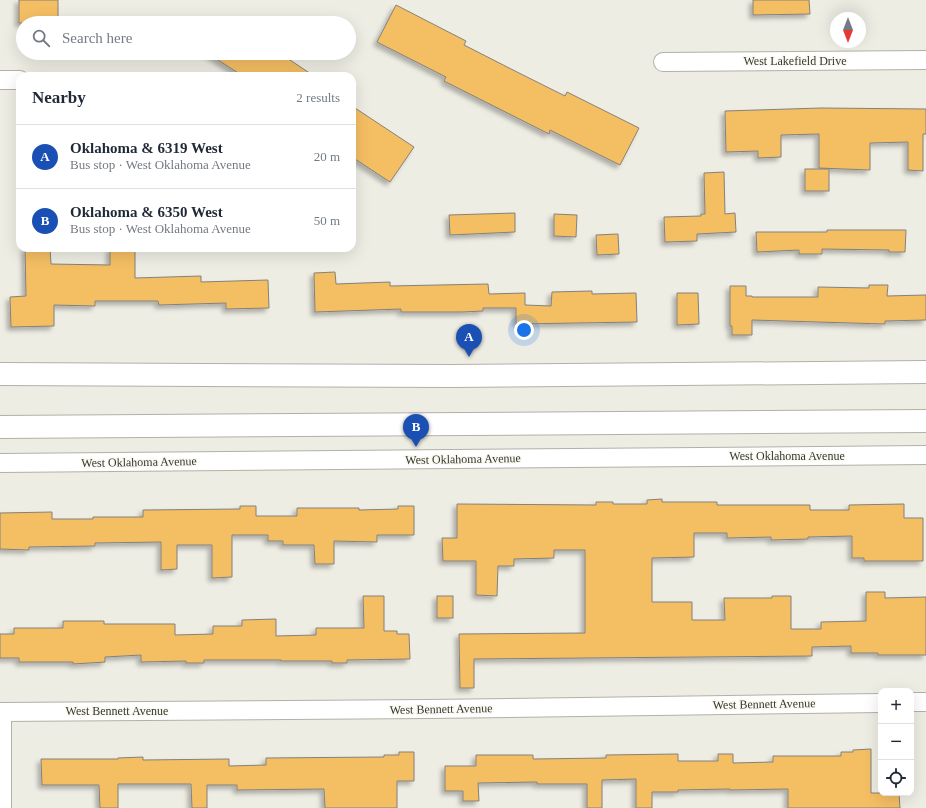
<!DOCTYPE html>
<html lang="en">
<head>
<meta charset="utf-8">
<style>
	body { margin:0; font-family:Georgia,serif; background:#f6f6f7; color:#1f2937 }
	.controls { position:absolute; right:12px; bottom:12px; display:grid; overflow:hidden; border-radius:8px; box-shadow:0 4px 16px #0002 }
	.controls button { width:36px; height:36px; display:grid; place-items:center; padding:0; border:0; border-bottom:1px solid #e0e1e3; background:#fff; color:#1f2937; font:20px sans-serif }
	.compass { position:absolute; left:830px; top:12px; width:36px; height:36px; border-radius:50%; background:#fff; box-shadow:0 4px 16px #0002; rotate:180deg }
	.you { position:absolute; left:524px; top:330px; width:14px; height:14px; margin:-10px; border:3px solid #fff; border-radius:50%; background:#1a73e8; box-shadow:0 0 0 6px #1a73e833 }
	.badge { display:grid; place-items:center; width:26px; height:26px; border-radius:50%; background:#db2777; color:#fff; font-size:13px; font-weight:700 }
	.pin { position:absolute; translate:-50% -33px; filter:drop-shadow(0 1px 2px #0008) }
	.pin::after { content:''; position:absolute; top:21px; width:14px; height:12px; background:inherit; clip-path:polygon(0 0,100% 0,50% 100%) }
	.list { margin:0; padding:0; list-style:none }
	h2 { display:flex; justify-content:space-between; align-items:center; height:52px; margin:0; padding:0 16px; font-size:17px }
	h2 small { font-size:13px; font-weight:400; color:#747a83 }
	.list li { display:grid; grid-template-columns:26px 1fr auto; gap:12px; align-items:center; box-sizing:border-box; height:64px; padding:0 16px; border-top:1px solid #e0e1e3 }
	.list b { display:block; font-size:15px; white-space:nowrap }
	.list p { margin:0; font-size:13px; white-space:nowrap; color:#747a83 }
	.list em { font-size:13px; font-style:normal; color:#747a83 }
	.icon { flex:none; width:22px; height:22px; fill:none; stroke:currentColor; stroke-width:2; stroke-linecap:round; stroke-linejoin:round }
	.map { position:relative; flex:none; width:926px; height:808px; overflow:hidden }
	.search { position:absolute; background:#fff; box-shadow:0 4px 16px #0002; left:16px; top:16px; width:340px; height:44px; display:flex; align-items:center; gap:10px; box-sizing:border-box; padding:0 14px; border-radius:22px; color:#747a83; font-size:15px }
	.panel { position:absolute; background:#fff; box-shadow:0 4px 16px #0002; left:16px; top:72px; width:340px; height:180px; border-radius:12px }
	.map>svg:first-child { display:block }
</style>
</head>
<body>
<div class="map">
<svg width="926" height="808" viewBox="0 0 926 808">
	<defs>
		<filter id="shadow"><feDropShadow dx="-3.5" dy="3.5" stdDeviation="2" flood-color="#0004"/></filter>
	</defs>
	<rect width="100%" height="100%" fill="#edede4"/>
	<g fill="#f4be64" stroke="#85817a" filter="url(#shadow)">
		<rect x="19" y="0" width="39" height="23"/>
		<polygon points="753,0 809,0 810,14 753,15"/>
		<polygon points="396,5 466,41 464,45 517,72 565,96 567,92 639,128 620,165 550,130 549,134 444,81 446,77 377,42"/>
		<polygon points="207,53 290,53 287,58 314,76 243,76"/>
		<polygon points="352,106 414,147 390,182 352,157"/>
		<polygon points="821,108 926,109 926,134 923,134 923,171 908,170 908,142 870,143 870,170 819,168 819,134 781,135 781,157 758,158 758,151 726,152 725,111"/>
		<rect x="805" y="169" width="24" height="22"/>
		<polygon points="724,172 725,214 735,213 736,232 697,234 697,241 665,242 664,217 701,216 701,214 705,214 704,173"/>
		<polygon points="515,213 515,232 450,235 449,215"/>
		<polygon points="554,214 577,215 576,237 554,236"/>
		<polygon points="827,230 906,230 905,252 889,252 889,250 822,249 822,254 799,254 799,250 757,252 756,232 827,232"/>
		<polygon points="618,234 619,254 597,255 596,235"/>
		<polygon points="25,248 50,248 51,264 110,265 110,248 135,248 135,278 201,276 201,282 268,280 269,308 226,309 226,303 159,305 158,301 95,301 95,306 54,305 54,326 11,327 10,297 26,296"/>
		<polygon points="335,272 336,284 390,282 390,286 488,284 489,294 525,293 525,305 551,306 552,292 592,291 592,294 636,293 637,322 516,324 516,308 483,308 483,311 462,312 401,312 401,309 315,312 314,273"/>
		<polygon points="869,285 888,285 887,296 926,295 926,320 885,321 885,324 752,320 752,335 732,335 732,326 730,326 730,286 746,286 746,296 752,296 752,297 818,297 818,287 869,288"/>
		<polygon points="677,293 698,293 699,324 677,325"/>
		<polygon points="662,499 662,502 717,502 717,505 810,505 810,510 849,510 849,505 904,504 904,518 923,518 923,561 864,561 864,558 852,558 852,536 808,537 808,539 771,540 771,537 727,538 727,533 694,533 694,557 652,558 652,602 692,602 692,620 725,620 724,598 772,598 772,596 791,596 791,629 821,629 821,622 866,621 866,592 885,592 885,598 926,597 926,655 878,655 878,653 851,653 851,646 812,647 812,656 474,659 474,688 460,688 459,634 585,633 585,550 554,550 554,558 514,559 514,566 498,566 497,596 476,595 476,561 443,561 442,538 457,538 457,504 596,505 596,502 613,502 613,504 647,504 647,500"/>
		<polygon points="240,506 256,506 256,516 297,516 297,508 359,508 359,510 398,509 398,506 414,506 414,535 377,535 377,542 334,541 334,564 315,564 314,545 283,545 283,541 268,541 268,535 232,535 232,577 212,578 212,545 177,545 177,569 161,570 161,542 95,543 95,546 29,547 29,550 0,549 0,513 52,512 52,519 93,519 93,517 143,517 143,510 240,509"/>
		<polygon points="363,596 384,596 384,631 397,631 397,634 409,634 410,659 347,660 347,663 332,663 332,661 281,661 281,660 204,660 204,663 186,663 186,661 141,662 141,655 105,657 105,662 73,664 73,662 19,662 19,658 0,658 0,634 14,634 14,628 63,628 63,621 104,621 104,624 175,624 175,635 213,634 213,626 242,626 242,620 276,619 276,636 316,635 316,628 364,628"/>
		<rect x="437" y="596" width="16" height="22"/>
		<polygon points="871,749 871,793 899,793 900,808 788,808 788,789 730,790 730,789 678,790 678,792 652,792 652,808 636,808 636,779 602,780 602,808 587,808 587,784 537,784 537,782 478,783 479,801 463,801 463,791 445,791 445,766 476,766 476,755 533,755 533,759 606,758 606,755 678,754 678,761 718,761 718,754 733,754 733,763 773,762 773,756 841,756 841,752 853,752 853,750"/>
		<polygon points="399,752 414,752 414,781 397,781 397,808 325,808 324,789 237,790 237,785 207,785 207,808 192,808 191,784 118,784 118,808 100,808 99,785 42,785 41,759 118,759 118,758 143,757 143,760 229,759 229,766 266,765 266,758 384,757 384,755 399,755"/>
	</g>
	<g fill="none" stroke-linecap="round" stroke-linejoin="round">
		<g stroke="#b1b1a9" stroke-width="20">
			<g id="minor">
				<polyline points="663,62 926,60"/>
				<polyline points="0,80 20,80"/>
				<polyline points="0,463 926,455"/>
				<polyline points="911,702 926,702"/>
				<polyline points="0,712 427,709 881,703"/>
				<polyline points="2,808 2,712"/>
			</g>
		</g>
		<g stroke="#b1b1a9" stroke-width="24">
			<g id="secondary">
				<polyline points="0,374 451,376 926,372"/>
				<polyline points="0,427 926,421"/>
			</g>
		</g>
		<use href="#minor" stroke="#fff" stroke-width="18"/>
		<use href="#secondary" stroke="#fff" stroke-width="22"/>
	</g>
	<g text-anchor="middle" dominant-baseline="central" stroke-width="3" stroke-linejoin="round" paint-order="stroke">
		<g font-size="12" fill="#373733" stroke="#fafaf1">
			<text x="795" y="61">West Lakefield Drive</text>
			<text x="787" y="456">West Oklahoma Avenue</text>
			<text transform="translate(463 459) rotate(-1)">West Oklahoma Avenue</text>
			<text transform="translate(139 462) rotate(-1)">West Oklahoma Avenue</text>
			<text transform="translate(764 704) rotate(-1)">West Bennett Avenue</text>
			<text transform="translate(441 709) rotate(-1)">West Bennett Avenue</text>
			<text x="117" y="711">West Bennett Avenue</text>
		</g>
	</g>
</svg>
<div class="controls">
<button>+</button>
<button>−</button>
<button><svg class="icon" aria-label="locate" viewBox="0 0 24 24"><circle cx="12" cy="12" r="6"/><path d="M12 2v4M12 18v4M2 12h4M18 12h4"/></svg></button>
</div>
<svg class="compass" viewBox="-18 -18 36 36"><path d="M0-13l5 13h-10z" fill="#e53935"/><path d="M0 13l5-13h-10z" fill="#747a83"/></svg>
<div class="you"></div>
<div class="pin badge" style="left:469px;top:357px;background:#1a4fb4">A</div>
<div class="pin badge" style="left:416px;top:447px;background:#1a4fb4">B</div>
<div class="search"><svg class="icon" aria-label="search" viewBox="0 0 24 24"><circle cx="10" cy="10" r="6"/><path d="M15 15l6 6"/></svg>Search here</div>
<section class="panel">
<h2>Nearby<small>2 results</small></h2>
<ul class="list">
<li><span class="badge" style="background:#1a4fb4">A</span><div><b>Oklahoma &amp; 6319 West</b><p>Bus stop · West Oklahoma Avenue</p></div><em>20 m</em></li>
<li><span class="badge" style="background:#1a4fb4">B</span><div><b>Oklahoma &amp; 6350 West</b><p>Bus stop · West Oklahoma Avenue</p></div><em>50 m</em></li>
</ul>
</section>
</div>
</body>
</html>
